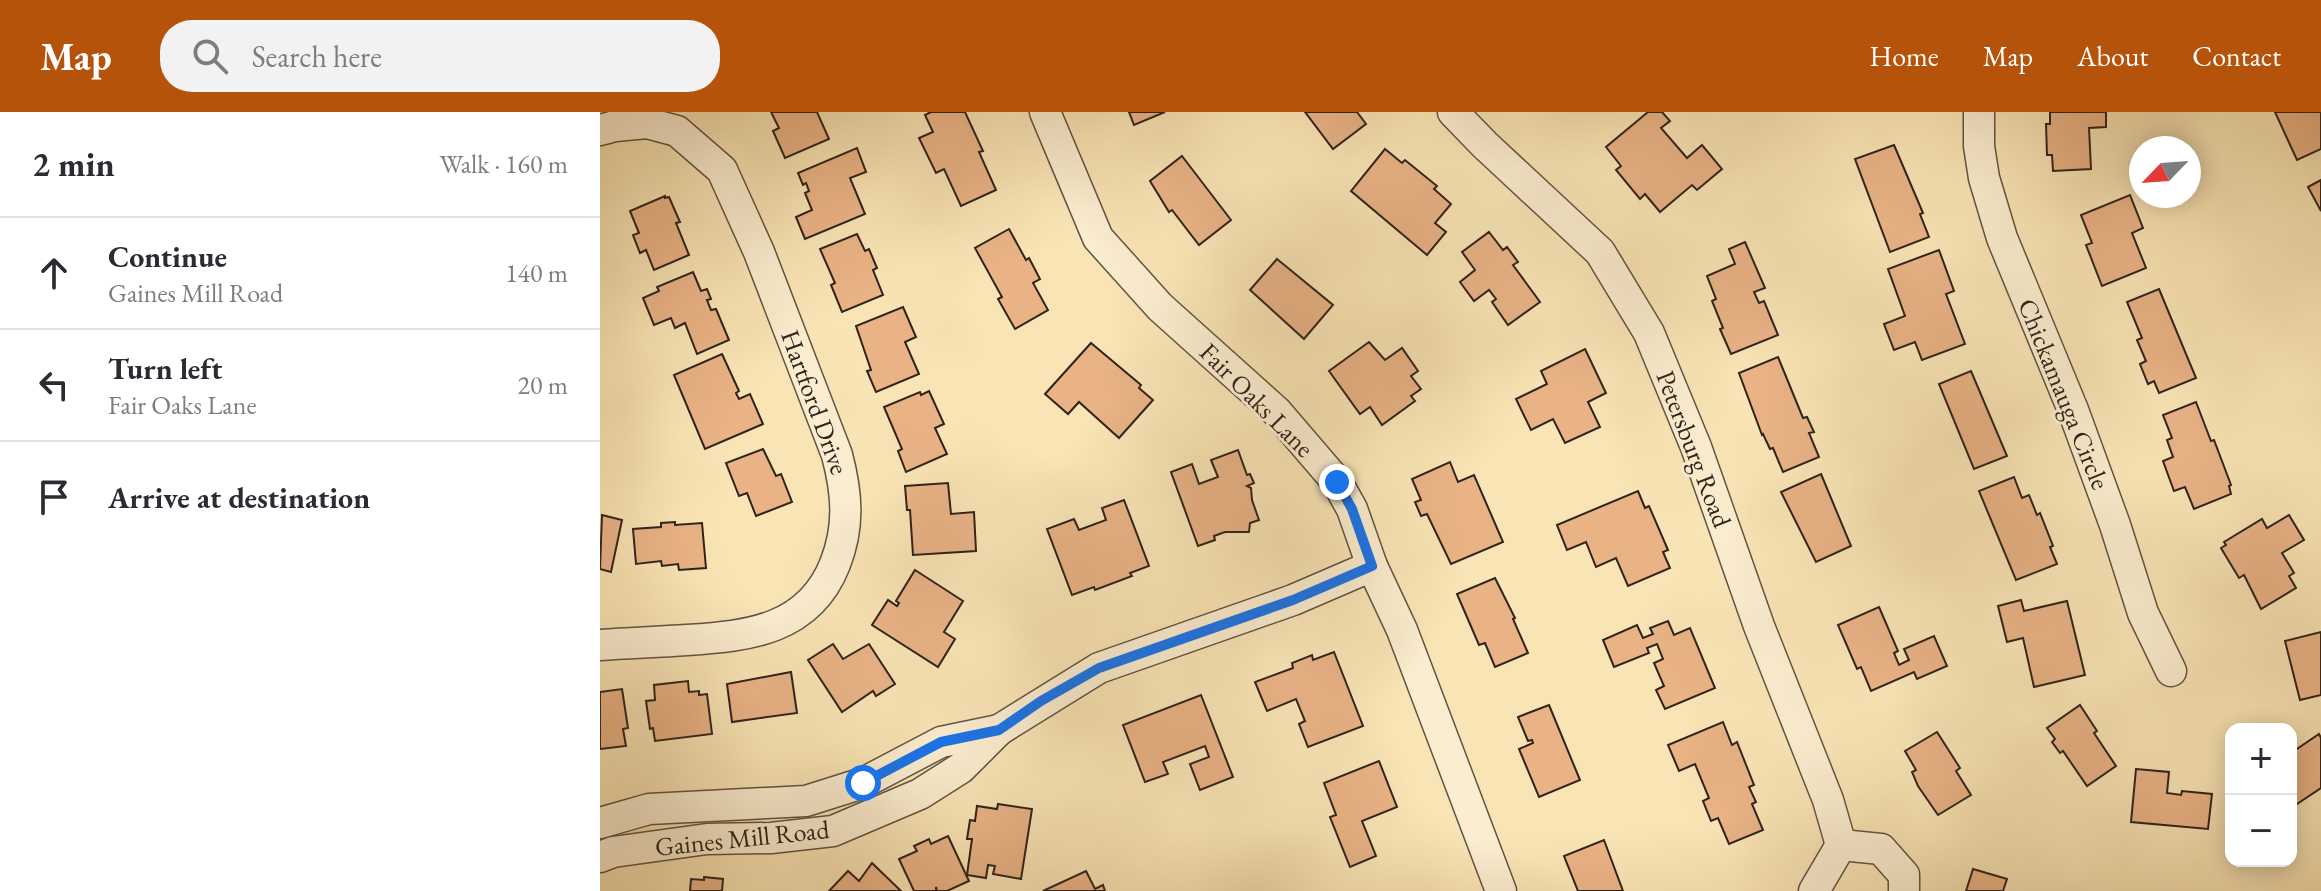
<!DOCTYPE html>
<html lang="en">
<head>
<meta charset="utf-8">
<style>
	body { margin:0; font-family:"EB Garamond",serif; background:#f2f2f3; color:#2b2b33 }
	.controls { position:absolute; right:24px; bottom:24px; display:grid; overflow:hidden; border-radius:16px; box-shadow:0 4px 20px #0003 }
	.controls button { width:72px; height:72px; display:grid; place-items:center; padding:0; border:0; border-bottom:2px solid #e1e1e2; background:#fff; color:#2b2b33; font:40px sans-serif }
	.compass { position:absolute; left:1529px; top:24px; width:72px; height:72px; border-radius:50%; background:#fff; box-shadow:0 4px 20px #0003; rotate:245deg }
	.stop { position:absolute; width:24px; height:24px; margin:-18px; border:6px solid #1a73e8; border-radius:50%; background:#fff }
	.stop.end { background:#1a73e8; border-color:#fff; box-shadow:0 2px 8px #0008 }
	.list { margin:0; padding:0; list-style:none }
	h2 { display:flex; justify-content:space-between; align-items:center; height:104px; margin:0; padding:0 32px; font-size:34px }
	h2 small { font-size:26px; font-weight:400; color:#7c7c81 }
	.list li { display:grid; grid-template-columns:52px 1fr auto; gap:24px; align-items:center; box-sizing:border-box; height:112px; padding:0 32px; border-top:2px solid #e1e1e2 }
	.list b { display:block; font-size:30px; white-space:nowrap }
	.list p { margin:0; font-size:26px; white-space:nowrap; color:#7c7c81 }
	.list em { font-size:26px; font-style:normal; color:#7c7c81 }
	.icon { flex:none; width:44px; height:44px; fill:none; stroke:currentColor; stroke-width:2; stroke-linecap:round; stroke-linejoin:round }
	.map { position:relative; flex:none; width:1721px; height:779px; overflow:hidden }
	header { display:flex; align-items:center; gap:48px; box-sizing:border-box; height:112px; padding:0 40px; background:#b45309; color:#fff }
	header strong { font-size:38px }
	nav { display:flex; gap:44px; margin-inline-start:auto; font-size:28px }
	.search { width:560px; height:72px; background:#f2f2f3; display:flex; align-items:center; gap:20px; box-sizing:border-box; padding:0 28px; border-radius:32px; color:#7c7c81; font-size:30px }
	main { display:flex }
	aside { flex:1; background:#fff }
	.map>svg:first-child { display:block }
</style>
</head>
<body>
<header>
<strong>Map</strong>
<div class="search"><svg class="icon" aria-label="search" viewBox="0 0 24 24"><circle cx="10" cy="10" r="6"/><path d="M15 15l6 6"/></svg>Search here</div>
<nav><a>Home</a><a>Map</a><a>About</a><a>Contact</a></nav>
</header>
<main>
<aside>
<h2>2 min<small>Walk · 160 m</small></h2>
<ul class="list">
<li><svg class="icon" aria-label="ahead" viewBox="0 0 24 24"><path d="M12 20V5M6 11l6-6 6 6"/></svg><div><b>Continue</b><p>Gaines Mill Road</p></div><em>140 m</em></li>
<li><svg class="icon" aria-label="left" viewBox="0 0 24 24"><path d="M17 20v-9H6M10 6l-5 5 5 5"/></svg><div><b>Turn left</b><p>Fair Oaks Lane</p></div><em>20 m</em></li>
<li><svg class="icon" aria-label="arrive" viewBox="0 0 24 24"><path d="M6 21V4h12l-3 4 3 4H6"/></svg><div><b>Arrive at destination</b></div></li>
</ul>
</aside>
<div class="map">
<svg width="1721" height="779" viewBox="0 0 1721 779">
	<rect width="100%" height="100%" fill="#f9e4b5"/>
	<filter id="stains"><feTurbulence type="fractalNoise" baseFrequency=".0025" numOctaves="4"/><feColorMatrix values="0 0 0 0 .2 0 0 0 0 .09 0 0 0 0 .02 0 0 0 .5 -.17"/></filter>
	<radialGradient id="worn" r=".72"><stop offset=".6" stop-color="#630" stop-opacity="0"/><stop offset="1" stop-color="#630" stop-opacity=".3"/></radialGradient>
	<g fill="#e9b386" stroke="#2f231c" stroke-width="2">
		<polygon points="171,0 217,0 229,27 185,46 173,19 179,16"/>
		<polygon points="331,0 365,0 383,39 379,40 396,78 361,94 344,57 336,61 319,26 333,20 325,3"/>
		<polygon points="529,0 565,0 534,13"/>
		<polygon points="705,0 757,0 766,12 733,37"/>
		<polygon points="1048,0 1062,0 1070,9 1061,16 1087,46 1102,33 1122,57 1097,78 1092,73 1060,100 1045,82 1040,87 1016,58 1021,54 1006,35"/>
		<polygon points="1450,0 1506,0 1506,15 1489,16 1491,57 1453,59 1452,43 1447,43 1446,12 1450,12"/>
		<polygon points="1675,0 1721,0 1721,37 1697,48"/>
		<polygon points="1294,33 1323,101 1320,102 1329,125 1290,140 1255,47"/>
		<polygon points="257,36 266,60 250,66 265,102 205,127 196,105 212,98 205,81 209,79 206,71 203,73 198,61"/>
		<polygon points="785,37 802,51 805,48 837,74 834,77 851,92 835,111 846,120 827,143 751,79"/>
		<polygon points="582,44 631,108 599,133 572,98 569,100 550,69"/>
		<polygon points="1721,68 1721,99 1708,75"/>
		<polygon points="1530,83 1543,116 1532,121 1546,156 1502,174 1486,133 1492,131 1481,103"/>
		<polygon points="65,84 65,86 69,85 80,110 76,111 89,143 54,158 46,138 40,141 33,123 39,121 30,99"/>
		<polygon points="409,117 426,148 429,146 440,167 433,171 448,198 415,217 398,187 402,185 375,136"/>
		<polygon points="889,120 903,138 907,135 918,150 913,153 940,190 908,213 892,190 896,187 889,178 874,189 860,170 875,158 862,140"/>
		<polygon points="257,122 265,139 269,137 277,156 273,158 283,183 242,200 231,173 235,171 220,137"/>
		<polygon points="1145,130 1165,176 1154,180 1159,191 1164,189 1178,223 1131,242 1120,217 1123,216 1112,189 1116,187 1107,164 1135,152 1129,137"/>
		<polygon points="1339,138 1354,179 1346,182 1365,232 1322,248 1315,230 1294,238 1284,212 1305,204 1288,157"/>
		<polygon points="677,147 733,193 704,227 650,178"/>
		<polygon points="93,160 101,179 107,177 111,187 107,188 111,198 116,197 129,228 97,242 85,211 75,216 71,206 54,213 43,186 59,179 57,175"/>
		<polygon points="1559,177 1596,266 1559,281 1554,269 1548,272 1540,252 1546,249 1537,228 1542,226 1527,190"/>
		<polygon points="303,195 316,225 305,230 319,262 276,280 267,259 271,258 256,214"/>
		<polygon points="769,230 785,248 802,236 818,259 811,264 821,277 811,284 815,289 782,313 770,295 760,302 729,259"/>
		<polygon points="491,231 541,273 539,276 553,288 519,326 479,290 468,302 445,282"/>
		<polygon points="985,237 1006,281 988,290 1000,315 965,331 953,307 931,318 916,287 947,272 941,259"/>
		<polygon points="122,242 139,279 136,281 139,287 150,282 163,312 105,337 74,263"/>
		<polygon points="1178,245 1203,306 1207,305 1214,320 1209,321 1219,345 1183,360 1173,336 1170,337 1163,322 1162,323 1139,261"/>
		<polygon points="1371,259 1407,344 1374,357 1339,272"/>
		<polygon points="329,279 344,312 335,316 347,342 306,360 298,339 302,337 284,295 320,280 321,283"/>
		<polygon points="1596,290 1611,329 1614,328 1631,373 1629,374 1631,382 1594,397 1585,375 1574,379 1563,349 1573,345 1567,328 1572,326 1563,303"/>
		<polygon points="163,337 176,364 181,362 192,390 156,404 147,381 139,384 126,351"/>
		<polygon points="638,338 647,363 650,362 654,371 647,374 651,376 652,388 659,408 650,411 649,420 625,420 614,424 615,428 598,434 571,360 592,352 599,372 618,365 611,348"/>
		<polygon points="850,350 858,370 874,363 903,430 851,452 827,402 821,404 815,390 821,388 812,367"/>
		<polygon points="1221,362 1251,434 1216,450 1181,380"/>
		<polygon points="1414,365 1422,386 1429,383 1437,403 1440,401 1453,434 1450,435 1457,452 1416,468 1379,379"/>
		<polygon points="348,371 351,402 374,400 376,439 313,443 310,398 307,398 305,374"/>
		<polygon points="1038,379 1045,396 1049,394 1068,438 1063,440 1070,456 1028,474 1016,446 996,455 986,430 967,438 957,413"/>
		<polygon points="524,388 549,454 530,461 532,464 495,478 494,475 472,483 447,417 474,407 479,418 506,408 502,396"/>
		<polygon points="2,403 22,408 11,460 0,457"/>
		<polygon points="1689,403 1704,428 1682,441 1694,461 1689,464 1696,476 1661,497 1644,463 1639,466 1621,436 1626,433 1624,430 1662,407 1667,416"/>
		<polygon points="75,410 75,413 102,411 106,456 79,458 78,452 62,454 61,449 36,452 33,417 61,415 61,411"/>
		<polygon points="315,458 363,489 344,520 355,527 338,555 272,513 288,488 297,494 299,491 296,489"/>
		<polygon points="895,466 915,506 913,507 928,541 895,555 885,531 879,533 857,482"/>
		<polygon points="1421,488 1424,499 1467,489 1485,563 1434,575 1423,526 1407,530 1398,494"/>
		<polygon points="1279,495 1298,539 1294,541 1299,553 1309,548 1304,537 1334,524 1347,554 1317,567 1314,560 1271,579 1261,555 1257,557 1238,513"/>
		<polygon points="1068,509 1074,523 1090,516 1115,576 1065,597 1056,578 1064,574 1054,551 1063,547 1057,532 1047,536 1049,541 1014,555 1003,528 1037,513 1043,526 1053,522 1050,516"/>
		<polygon points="1721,520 1721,583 1700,588 1685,529"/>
		<polygon points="233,532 243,547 269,532 295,572 276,584 273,579 242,600 208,548"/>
		<polygon points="734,540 763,614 708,635 699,612 705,609 696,587 667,599 655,570 693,556 692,551 712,543 713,548"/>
		<polygon points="191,560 197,601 132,610 127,572"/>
		<polygon points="88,569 89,580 99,579 99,583 107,582 112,622 55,629 53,616 50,617 46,589 55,588 54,573"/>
		<polygon points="22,577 28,616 23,617 26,634 0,637 0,580"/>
		<polygon points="601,583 633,665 600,678 590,652 609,645 605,634 563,650 568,662 545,670 523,613"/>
		<polygon points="949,593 980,668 939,685 919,637 933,631 932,628 928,629 918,605"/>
		<polygon points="1480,593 1497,619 1494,621 1516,654 1487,674 1463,639 1460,641 1452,630 1455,627 1447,616"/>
		<polygon points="1123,610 1132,633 1137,630 1154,673 1149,675 1156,690 1152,692 1163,718 1129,732 1118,706 1111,709 1103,689 1109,686 1095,652 1079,659 1068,633"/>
		<polygon points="1337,620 1360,656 1356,659 1371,683 1338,703 1318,674 1312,660 1316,658 1305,639"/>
		<polygon points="1719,622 1721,626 1721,676 1691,696 1691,641"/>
		<polygon points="779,649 797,695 762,709 776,744 750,755 730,705 736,703 724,671"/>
		<polygon points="1536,657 1569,660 1567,681 1581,683 1582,679 1612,682 1608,717 1531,710"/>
		<polygon points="398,692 432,697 421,767 393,762 395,754 388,753 386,766 367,763 372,727 367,727 370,708 375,709 377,694 397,697"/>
		<polygon points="348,724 369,769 347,779 337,779 336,775 336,779 314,779 299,747 317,739 314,734 329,727 331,732"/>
		<polygon points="1004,728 1023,779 978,779 964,744"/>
		<polygon points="272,751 301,779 229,779 248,759 259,769"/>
		<polygon points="1373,757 1407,767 1403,779 1366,779"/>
		<polygon points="486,759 495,777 503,773 505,779 443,779"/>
		<polygon points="104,765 123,767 122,779 90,779 91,767 104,768"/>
	</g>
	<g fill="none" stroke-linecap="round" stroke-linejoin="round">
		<g stroke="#625342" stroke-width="33">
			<g id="minor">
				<polyline points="445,0 498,126 560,195 677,300 737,370 752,397 772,454 802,518 901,779"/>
				<polyline points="853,0 885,33 1000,140 1049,221 1096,335 1159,514 1228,688 1241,733"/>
				<polyline points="1379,0 1379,34 1384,66 1402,126 1473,298 1515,413 1543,501 1571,559"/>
				<path d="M0,18L15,14L47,11L77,19L122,58L159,140L237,343C247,381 250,414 235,452C209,518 149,524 87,528C58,530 29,531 0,533"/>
				<polyline points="0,711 49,697 206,689 263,671 341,630 399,618"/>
				<polyline points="1241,733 1281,737 1304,763 1304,779"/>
				<polyline points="0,745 13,740 107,727 171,726 233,719 320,682 361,656 399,618 499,556 693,488 772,454"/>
				<polyline points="1214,779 1241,733"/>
			</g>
		</g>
		<use href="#minor" stroke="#fbedcf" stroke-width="30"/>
	</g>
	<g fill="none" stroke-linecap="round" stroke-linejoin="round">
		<polyline stroke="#1a73e8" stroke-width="10" points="263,671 341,630 399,618 441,589 499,556 693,488 772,454 752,397 737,370"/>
	</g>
	<g text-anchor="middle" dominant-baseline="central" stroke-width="6" stroke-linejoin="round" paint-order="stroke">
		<g font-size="26" fill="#2f231c" stroke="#fbedcf">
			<text transform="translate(1464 282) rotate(68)">Chickamauga Circle</text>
			<text transform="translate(657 288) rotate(45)">Fair Oaks Lane</text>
			<text transform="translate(215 290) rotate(70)">Hartford Drive</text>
			<text transform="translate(1094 337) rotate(69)">Petersburg Road</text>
			<text transform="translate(142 726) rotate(-6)">Gaines Mill Road</text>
		</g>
	</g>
	<rect width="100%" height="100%" filter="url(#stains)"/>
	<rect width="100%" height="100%" fill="url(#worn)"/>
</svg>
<div class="controls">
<button>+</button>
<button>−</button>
</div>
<svg class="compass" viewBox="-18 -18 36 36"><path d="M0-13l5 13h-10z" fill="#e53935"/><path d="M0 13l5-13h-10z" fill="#7c7c81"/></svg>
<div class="stop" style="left:263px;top:671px"></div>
<div class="stop end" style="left:737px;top:370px"></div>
</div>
</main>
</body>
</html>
